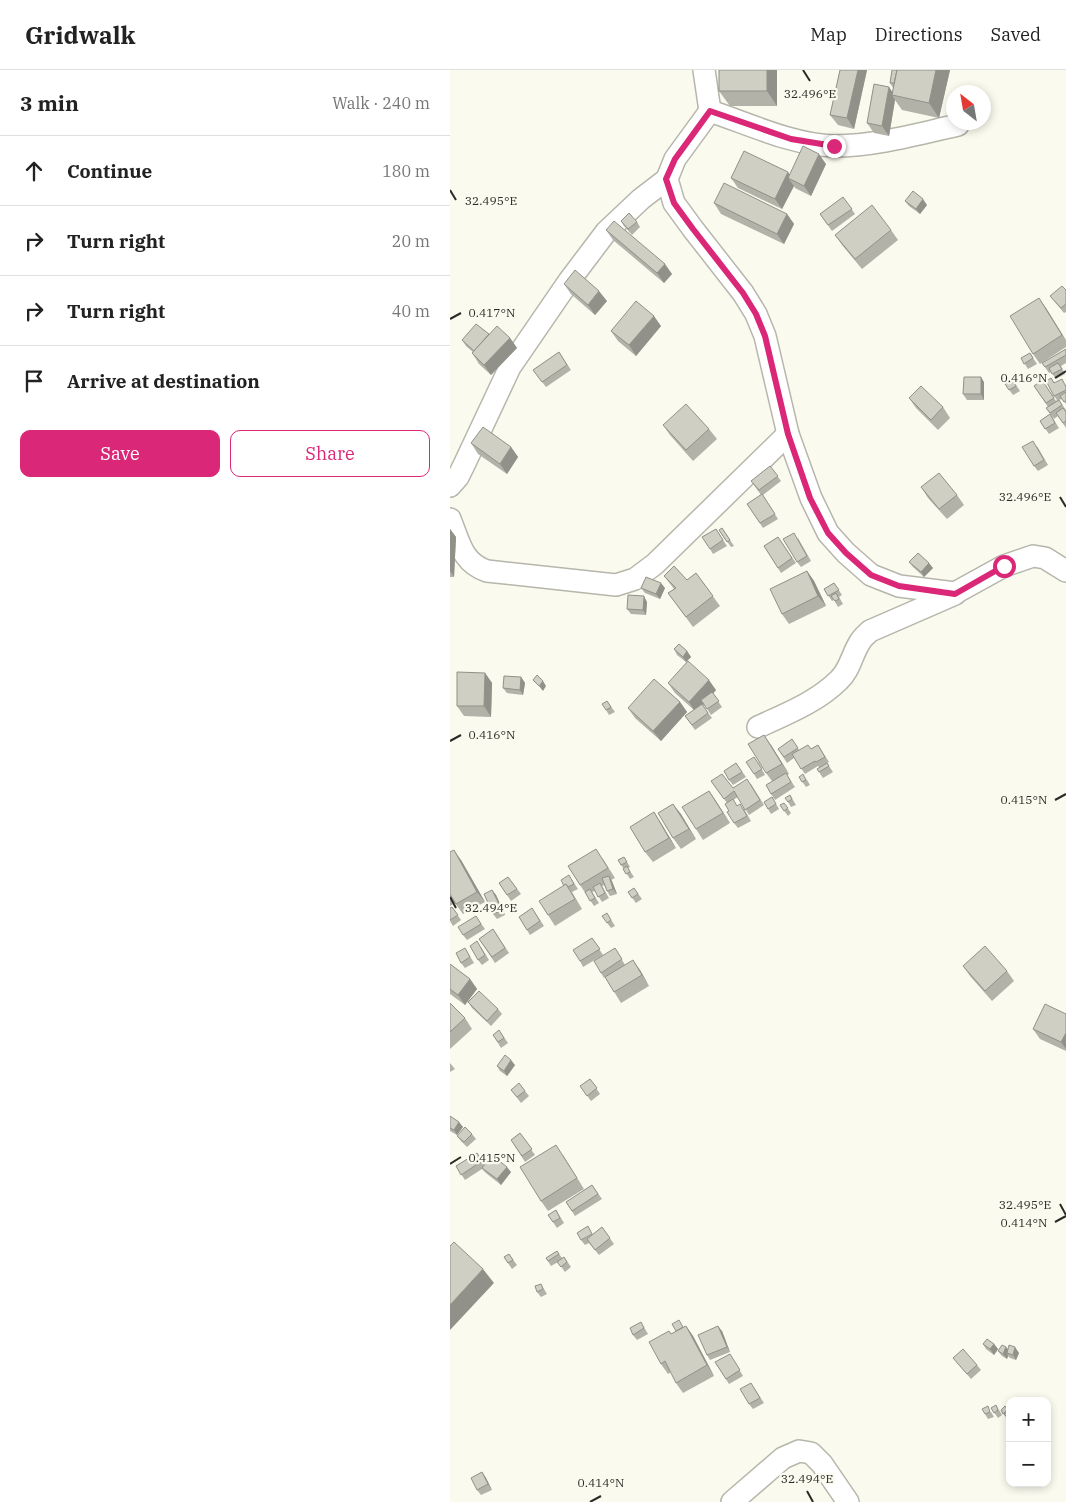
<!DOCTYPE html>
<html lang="en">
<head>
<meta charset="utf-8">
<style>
	body { margin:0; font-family:"IBM Plex Serif",serif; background:#f6f6f6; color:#222 }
	.controls { position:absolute; right:15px; bottom:15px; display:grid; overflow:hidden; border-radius:10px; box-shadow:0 2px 8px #0003 }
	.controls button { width:45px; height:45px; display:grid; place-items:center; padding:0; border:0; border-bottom:1px solid #e0e0e0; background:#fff; color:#222; font:25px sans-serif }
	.compass { position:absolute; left:496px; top:15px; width:45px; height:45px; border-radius:50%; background:#fff; box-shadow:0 2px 8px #0003; rotate:329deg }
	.stop { position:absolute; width:15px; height:15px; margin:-11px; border:4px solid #db2777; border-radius:50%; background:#fff }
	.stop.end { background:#db2777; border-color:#fff; box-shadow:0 1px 5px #0008 }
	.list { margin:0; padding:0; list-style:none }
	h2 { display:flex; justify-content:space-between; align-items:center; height:65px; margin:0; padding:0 20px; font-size:21px }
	h2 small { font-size:16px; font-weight:400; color:#767676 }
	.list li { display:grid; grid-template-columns:32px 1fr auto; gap:15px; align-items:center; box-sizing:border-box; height:70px; padding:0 20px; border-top:1px solid #e0e0e0 }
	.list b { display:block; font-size:19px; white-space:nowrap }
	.list em { font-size:16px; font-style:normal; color:#767676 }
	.actions { display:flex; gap:10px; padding:15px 20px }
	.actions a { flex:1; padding:11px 0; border:1px solid #db2777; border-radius:10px; text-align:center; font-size:18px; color:#db2777 }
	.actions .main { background:#db2777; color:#fff }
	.icon { flex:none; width:28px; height:28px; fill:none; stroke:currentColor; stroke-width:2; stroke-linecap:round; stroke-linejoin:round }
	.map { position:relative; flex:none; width:616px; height:1432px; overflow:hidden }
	header { display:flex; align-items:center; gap:30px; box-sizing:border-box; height:70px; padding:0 25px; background:#fff; border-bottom:1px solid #e0e0e0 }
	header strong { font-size:24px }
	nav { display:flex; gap:28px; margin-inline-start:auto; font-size:18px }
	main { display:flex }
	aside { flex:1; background:#fff }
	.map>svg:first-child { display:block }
</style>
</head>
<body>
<header>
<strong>Gridwalk</strong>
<nav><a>Map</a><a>Directions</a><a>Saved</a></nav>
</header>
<main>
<aside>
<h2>3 min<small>Walk · 240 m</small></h2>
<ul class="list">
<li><svg class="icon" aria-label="ahead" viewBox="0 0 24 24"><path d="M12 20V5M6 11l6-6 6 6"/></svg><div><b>Continue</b></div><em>180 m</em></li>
<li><svg class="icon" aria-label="right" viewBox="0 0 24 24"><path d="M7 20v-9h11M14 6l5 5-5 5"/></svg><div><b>Turn right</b></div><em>20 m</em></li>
<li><svg class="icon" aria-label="right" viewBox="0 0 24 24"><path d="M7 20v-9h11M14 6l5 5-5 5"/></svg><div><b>Turn right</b></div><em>40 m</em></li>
<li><svg class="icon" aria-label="arrive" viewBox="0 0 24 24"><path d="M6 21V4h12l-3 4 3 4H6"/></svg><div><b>Arrive at destination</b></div></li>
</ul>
<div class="actions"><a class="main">Save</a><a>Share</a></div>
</aside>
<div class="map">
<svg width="616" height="1432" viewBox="0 0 616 1432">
	<rect width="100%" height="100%" fill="#fbfaef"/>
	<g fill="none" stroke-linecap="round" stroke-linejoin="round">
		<g stroke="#b6b6ab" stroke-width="24">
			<g id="street">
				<polyline points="254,0 260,41 225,89 217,109 224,133 243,159 293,223 306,244 315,266 338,364 361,428 378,463 396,483 421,505 449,516 505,523 554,496 583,486 595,488 616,501"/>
				<path d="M260,41C299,54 343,75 384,76C426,76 468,64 508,55"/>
				<polyline points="0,416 8,407 14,395 60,297 119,211 156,162 191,129 217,109"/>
				<path d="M0,449C9,471 12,493 37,501L166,515L185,509L205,494L338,364"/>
				<path d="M308,657C336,644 367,632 389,610C400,600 402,584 410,572C412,568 417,564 420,561L505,524"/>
				<polyline points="282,1432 333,1388 349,1381 361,1383 372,1394 398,1432"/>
			</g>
		</g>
		<use href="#street" stroke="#fff" stroke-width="21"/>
	</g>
	<g fill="#b2b2a9">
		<polygon points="269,0 327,0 327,36 280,36 269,21"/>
		<polygon points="390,0 417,0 404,59 388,55 380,45"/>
		<polygon points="442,0 500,0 489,48 452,40 445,30 439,66 424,63 417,53 439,17 442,23 443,18 440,13"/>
		<polygon points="376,94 361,126 345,118 344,116 332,139 288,118 281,108 340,105"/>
		<polygon points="393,127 405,144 382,161 370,144"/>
		<polygon points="455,131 477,135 470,144 459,136"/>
		<polygon points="264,133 337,144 344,154 334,174 271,144"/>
		<polygon points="171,151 187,152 190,157 182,165 174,156"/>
		<polygon points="156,160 222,204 214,213 163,170"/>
		<polygon points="441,160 448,170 412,199 392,175 385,165"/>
		<polygon points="114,214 157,231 145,245 121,224"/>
		<polygon points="616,220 616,242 614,243 600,226"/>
		<polygon points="596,238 616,270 616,277 590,294 583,284"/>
		<polygon points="211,256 186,286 168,271 161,261"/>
		<polygon points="39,265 60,268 67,278 41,305 29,294 22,283 23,282 16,276 12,270"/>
		<polygon points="616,279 616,293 611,296 615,304 606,309 601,302 599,303 592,293"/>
		<polygon points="109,282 121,300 96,317 83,300"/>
		<polygon points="580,283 587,294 578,299 571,288"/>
		<polygon points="601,308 605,313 616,315 616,334 612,329 609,330 616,340 616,358 608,346 604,349 596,338 598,337 584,316 592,310 606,331 607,330 604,326"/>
		<polygon points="534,312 534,330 517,330 513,324"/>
		<polygon points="555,314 566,315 570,321 563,325"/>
		<polygon points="459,328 493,337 500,348 488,360 466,338"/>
		<polygon points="600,344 609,358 599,364 590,351"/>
		<polygon points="213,355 259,359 267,369 243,391 220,365"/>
		<polygon points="21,373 61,377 68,387 57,404 28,384"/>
		<polygon points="587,376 598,395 588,401 584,396"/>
		<polygon points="320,396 331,411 313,425 328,449 313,458 297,434 311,425 301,411"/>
		<polygon points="471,417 507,425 514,435 497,449 478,428"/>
		<polygon points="272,458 284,476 281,477 269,460"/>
		<polygon points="0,459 6,467 4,507 0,507"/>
		<polygon points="266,459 277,476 263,484 260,479"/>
		<polygon points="328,467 346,493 331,503 314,476"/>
		<polygon points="348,468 361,491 351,497 347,492"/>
		<polygon points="459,492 483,498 474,507 463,497"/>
		<polygon points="357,501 364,511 376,536 339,554 332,544"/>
		<polygon points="246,503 270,536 243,557 218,523 224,519 214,506 237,510"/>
		<polygon points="384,513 392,525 389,527 393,534 388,537 384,530 382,531 374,519"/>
		<polygon points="191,518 215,518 210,529 195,523"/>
		<polygon points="197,532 196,545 181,544 177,539"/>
		<polygon points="224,579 237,581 241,587 236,592 227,585"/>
		<polygon points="35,603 42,613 41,647 14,646 7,636"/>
		<polygon points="71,607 75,613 73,625 57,623 53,618"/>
		<polygon points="218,613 266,620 263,624 272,637 261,645 254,634 253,636 262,648 245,660 235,646 244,640 225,623"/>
		<polygon points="157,631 165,642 159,645 156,640"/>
		<polygon points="230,632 237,642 211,671 185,648 178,638"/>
		<polygon points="342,669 349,680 361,679 368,675 379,692 377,693 383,702 373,708 367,699 370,698 368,696 355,704 344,688 337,693 328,679"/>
		<polygon points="321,675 339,704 337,705 345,717 325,730 321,724 322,711 316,703"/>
		<polygon points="308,692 315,705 307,709 304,704"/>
		<polygon points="286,693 296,707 283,715 279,710"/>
		<polygon points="349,707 357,710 360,715 356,717"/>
		<polygon points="261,711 283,718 301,714 314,735 299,745 288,727 283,730 287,736 294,739 301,751 288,758 284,753 277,733"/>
		<polygon points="259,721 280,753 253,770 246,759"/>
		<polygon points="340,725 346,735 341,737 338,732"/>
		<polygon points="322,727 329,739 321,744 314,732"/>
		<polygon points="334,733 341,743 338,746 330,735"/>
		<polygon points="223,734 246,769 231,779 223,768"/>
		<polygon points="204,742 226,778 203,792 195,782"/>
		<polygon points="174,787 180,797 178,798 184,807 180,809 168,790"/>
		<polygon points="153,789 165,808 161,810 167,824 160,826 157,821 154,815 152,816 159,828 152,832 145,821 142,822 149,833 144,836 130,815"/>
		<polygon points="11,790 35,832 13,844 5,833 0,836 0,825"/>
		<polygon points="58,807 71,824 61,831 49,813"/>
		<polygon points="122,810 128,819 122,822 132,839 105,856 98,845"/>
		<polygon points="184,818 192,829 186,833 178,822"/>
		<polygon points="42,820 46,825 55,845 47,849 43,844"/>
		<polygon points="2,837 11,850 3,856 0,851 0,838"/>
		<polygon points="82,838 94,856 80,865 69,847"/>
		<polygon points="152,846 160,848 165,856 161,858"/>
		<polygon points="30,852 35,859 17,870 13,865"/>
		<polygon points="43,859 59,883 45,893 29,869"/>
		<polygon points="142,868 153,885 133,897 130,891"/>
		<polygon points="31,877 39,890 32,895 28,890"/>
		<polygon points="165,878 175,895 190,900 199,916 171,933 155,907 154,908 151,903"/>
		<polygon points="18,883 24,893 15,898 11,893"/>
		<polygon points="0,894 20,909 27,919 15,935 0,924"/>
		<polygon points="513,896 557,901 564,911 542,931 520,906"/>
		<polygon points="18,932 48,939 52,944 41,956 22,938"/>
		<polygon points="0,933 15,948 22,959 0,979"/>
		<polygon points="616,944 616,981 590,969 583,959"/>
		<polygon points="49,960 58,973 51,978 43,965"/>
		<polygon points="0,993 5,999 0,1002"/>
		<polygon points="65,995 57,1006 50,1001 47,996"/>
		<polygon points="140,1009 150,1024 141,1031 130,1016"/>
		<polygon points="61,1020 75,1021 79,1026 71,1033"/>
		<polygon points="0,1046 13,1057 7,1065 0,1061"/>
		<polygon points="70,1063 85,1085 75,1092 61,1070"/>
		<polygon points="22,1064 26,1069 17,1077 11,1071 7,1066"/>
		<polygon points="27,1083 35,1095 61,1102 51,1115 36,1103 32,1099 15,1110 6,1096"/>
		<polygon points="113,1085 134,1119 98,1141 91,1131"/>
		<polygon points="142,1115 152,1129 125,1146 116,1132"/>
		<polygon points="106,1140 114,1153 107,1158 98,1145"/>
		<polygon points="152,1157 164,1174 149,1185 139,1173 135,1175 131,1170 143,1164"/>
		<polygon points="107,1181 112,1188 114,1187 121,1197 115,1202 108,1192 101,1196 96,1188"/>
		<polygon points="59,1184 67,1195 62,1199 54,1187"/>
		<polygon points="91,1214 97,1224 91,1227 87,1222"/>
		<polygon points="191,1252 198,1264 187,1270 183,1265"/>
		<polygon points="236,1256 243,1266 264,1306 233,1323 226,1313 221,1302 218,1304 211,1294 221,1264"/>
		<polygon points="272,1261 280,1282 260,1290 257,1285"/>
		<polygon points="533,1274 544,1274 548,1279 544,1285 536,1279"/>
		<polygon points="556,1277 558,1279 569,1283 566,1290 560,1288 558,1286 557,1289 552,1286 548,1281"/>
		<polygon points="503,1288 527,1295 531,1300 521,1309"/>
		<polygon points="283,1289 293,1306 279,1314 265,1292"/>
		<polygon points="301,1313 314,1333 303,1339 299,1334"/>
		<polygon points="546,1335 552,1345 548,1348 541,1338"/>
		<polygon points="555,1336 560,1342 560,1351 557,1348 557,1349 551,1340"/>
		<polygon points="541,1342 544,1347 538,1349 535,1344"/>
		<polygon points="32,1402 36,1408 42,1420 31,1425 27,1420"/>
	</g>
	<g fill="#919189">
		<polygon points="317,0 327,0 327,36 317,21"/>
		<polygon points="408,0 417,0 404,59 397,48"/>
		<polygon points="486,0 500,0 489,48 479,33"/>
		<polygon points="439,17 445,26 442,25 445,30 439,66 432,56"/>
		<polygon points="369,84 376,94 361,126 354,116"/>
		<polygon points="338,102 345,112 338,108 344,116 332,139 325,129"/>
		<polygon points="473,129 477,135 470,144 466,139"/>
		<polygon points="337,144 344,154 334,174 327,164"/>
		<polygon points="215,194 222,204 214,213 207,203"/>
		<polygon points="149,221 157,231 145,245 138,235"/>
		<polygon points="589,228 596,238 616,271 612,265"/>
		<polygon points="204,246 211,256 186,286 179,275"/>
		<polygon points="60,268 67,278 41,305 34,295"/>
		<polygon points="531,307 534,312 534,330 531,324"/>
		<polygon points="61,377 68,387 57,404 50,394"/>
		<polygon points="0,459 6,467 4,507 0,501"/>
		<polygon points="479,493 483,498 474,507 471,502"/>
		<polygon points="357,501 364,511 376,536 368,526"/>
		<polygon points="211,513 215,518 210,529 206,524"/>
		<polygon points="194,526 197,532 196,545 193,540"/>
		<polygon points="237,581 241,587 236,592 233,587"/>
		<polygon points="35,603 42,613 41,647 34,636"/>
		<polygon points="71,607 75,613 73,625 70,620"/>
		<polygon points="259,610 266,620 246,643 239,632"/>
		<polygon points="93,611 96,616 93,621 89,616"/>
		<polygon points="230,632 237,642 211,671 203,661"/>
		<polygon points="314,665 321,675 339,704 332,694"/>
		<polygon points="259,721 266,731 280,753 273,743"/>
		<polygon points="223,734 231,744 246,769 239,759"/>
		<polygon points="204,742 211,753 226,778 219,768"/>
		<polygon points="4,780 11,790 35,832 27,822"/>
		<polygon points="159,806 162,811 167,824 163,819"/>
		<polygon points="42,820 46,825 55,845 52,840"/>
		<polygon points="183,890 190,900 199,916 192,905"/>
		<polygon points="20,909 27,919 15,935 8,925"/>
		<polygon points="616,963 616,979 611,972"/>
		<polygon points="61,990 65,995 57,1006 54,1001"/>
		<polygon points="9,1052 13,1057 7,1065 4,1060"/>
		<polygon points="57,1097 61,1102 51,1115 47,1109"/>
		<polygon points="33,1199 44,1213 0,1260 0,1235"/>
		<polygon points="236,1256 243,1266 264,1306 257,1295"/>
		<polygon points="268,1256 272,1261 280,1282 277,1277"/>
		<polygon points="544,1274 548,1279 544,1285 540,1279"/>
		<polygon points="556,1277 560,1283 557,1283 558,1286 557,1289 553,1284"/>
		<polygon points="565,1277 569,1283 566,1290 563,1285"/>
		<polygon points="32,1402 36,1408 42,1420 38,1414"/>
	</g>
	<g fill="#cfcfc4" stroke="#919189">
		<rect x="269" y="0" width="48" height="21"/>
		<polygon points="390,0 408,0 397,48 380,45"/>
		<polygon points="442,0 447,0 444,13 440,13"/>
		<polygon points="447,0 486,0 479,33 442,25"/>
		<polygon points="424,14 439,17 432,56 417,53"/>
		<polygon points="353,76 369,84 354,116 338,108"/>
		<polygon points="294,81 338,102 325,129 281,108"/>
		<polygon points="274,113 337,144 327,164 264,133"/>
		<polygon points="463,121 473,129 466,139 455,131"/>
		<polygon points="393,127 402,139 378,155 370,144"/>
		<polygon points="422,135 441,160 405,189 385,165"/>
		<polygon points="179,143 187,152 178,159 171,151"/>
		<polygon points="164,151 215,194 207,203 156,160"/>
		<polygon points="125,200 149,221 138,235 114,214"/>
		<polygon points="612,216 616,220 616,234 611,238 600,226"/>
		<polygon points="589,228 612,265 583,284 560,246"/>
		<polygon points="186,231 204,246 179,275 161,261"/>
		<polygon points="26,254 39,264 24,281 12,270"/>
		<polygon points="47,256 60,268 34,295 22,283"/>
		<polygon points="616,279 616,285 595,297 592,293"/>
		<polygon points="109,282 117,295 92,312 83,300"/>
		<polygon points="580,283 583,288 574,294 571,288"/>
		<polygon points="608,293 612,299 602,304 599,298"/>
		<polygon points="514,307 531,307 531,324 513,324"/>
		<polygon points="601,308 604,313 612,309 616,317 616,320 604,326 596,311"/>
		<polygon points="563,310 566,316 559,320 555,314"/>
		<polygon points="592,310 604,328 596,333 584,316"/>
		<polygon points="471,316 493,337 481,350 459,328"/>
		<polygon points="616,322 616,331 614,332 610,326"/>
		<polygon points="609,330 612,335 600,343 596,338"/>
		<polygon points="236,334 259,359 236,380 213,355"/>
		<polygon points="613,338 616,342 616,351 613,353 606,343"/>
		<polygon points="600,344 605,353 595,359 590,351"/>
		<polygon points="33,357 61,377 50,394 21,373"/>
		<polygon points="583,371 594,390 584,396 572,377"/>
		<polygon points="320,396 328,406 309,420 301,411"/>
		<polygon points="489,403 507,425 489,439 471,417"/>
		<polygon points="312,424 325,444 310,453 297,434"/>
		<polygon points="272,458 280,470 277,472 269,460"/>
		<polygon points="266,459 273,470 260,479 252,467"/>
		<polygon points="344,463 357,486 347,492 333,469"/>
		<polygon points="328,467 342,488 328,498 314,476"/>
		<polygon points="468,483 479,493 471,502 459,492"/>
		<polygon points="224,496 237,510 246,503 263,526 236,547 218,523 226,518 214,506"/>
		<polygon points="357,501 368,526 332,544 320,519"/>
		<polygon points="196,507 211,513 206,524 191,518"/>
		<polygon points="384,513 389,520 378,526 374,519"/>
		<polygon points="386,523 389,529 385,531 381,526"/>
		<polygon points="178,525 194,526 193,540 177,539"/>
		<polygon points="229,574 237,581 233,587 224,579"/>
		<polygon points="238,591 259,610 239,632 218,613"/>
		<polygon points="7,602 35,603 34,636 7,636"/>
		<polygon points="87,605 93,611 89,616 83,610"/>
		<polygon points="54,606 71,607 70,620 53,618"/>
		<polygon points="204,609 230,632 203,661 178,638"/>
		<polygon points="262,622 269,631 257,639 251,630"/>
		<polygon points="157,631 161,637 156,640 152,634"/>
		<polygon points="252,634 258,643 242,655 235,646"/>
		<polygon points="314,665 332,694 316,703 298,674"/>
		<polygon points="342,669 348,678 334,687 328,679"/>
		<polygon points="358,675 361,679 368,675 375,687 366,692 365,691 351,699 342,684"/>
		<polygon points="304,687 312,699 304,704 296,692"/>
		<polygon points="286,693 292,702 279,710 274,701"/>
		<polygon points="377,693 379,696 369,702 367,699"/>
		<polygon points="336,703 341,712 321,724 316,715"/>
		<polygon points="272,704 283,718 297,709 310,730 295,740 284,721 274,729 261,711"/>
		<polygon points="353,704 356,710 352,712 349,707"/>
		<polygon points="259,721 273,743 246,759 232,737"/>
		<polygon points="340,725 342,729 338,732 335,728"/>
		<polygon points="322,727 326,734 318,739 314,732"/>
		<polygon points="283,729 287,736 290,734 297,746 284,753 277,742 279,741 275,734"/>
		<polygon points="334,733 338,738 334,741 330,735"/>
		<polygon points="223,734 239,759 223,768 208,743"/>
		<polygon points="204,742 219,768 195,782 180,757"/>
		<polygon points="146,779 158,798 130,815 118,796"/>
		<polygon points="4,780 27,822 6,834 0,824 0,782"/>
		<polygon points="174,787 177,792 171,795 168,790"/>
		<polygon points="177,796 180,802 176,804 173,799"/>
		<polygon points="119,805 124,814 118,817 116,814 114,816 111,810"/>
		<polygon points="159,806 163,819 157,821 152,808"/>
		<polygon points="58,807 67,819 57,825 49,813"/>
		<polygon points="150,813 155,823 148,827 143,817"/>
		<polygon points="116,814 125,829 98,845 89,831"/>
		<polygon points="184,818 188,824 182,828 178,822"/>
		<polygon points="140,819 145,828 140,831 135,822"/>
		<polygon points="42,820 52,840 43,844 34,824"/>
		<polygon points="2,837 8,845 0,850 0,838"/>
		<polygon points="82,838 90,851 77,860 69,847"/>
		<polygon points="157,843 161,850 157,853 152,846"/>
		<polygon points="26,846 31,854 13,865 8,857"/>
		<polygon points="43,859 55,878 42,887 29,869"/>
		<polygon points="142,868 150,879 130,891 123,880"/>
		<polygon points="27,871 35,885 28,890 20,876"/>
		<polygon points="535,876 557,901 535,921 513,896"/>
		<polygon points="15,878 20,887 11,893 6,883"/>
		<polygon points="165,878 172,889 151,903 144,891"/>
		<polygon points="183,890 192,905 164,922 155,907"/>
		<polygon points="0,894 20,909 8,925 0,919"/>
		<polygon points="29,921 48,939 37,951 18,932"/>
		<polygon points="0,933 15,948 0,962"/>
		<polygon points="595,934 616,944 616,963 611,972 583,959"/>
		<polygon points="49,960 54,968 48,972 43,965"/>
		<polygon points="55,985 61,990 54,1001 47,996"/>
		<polygon points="140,1009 147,1018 137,1026 130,1016"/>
		<polygon points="69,1013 75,1021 67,1027 61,1020"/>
		<polygon points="0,1046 9,1052 4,1060 0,1058"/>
		<polygon points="15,1057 22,1064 14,1072 7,1066"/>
		<polygon points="70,1063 82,1079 72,1086 61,1070"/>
		<polygon points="106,1075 127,1108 91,1131 70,1097"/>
		<polygon points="27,1083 32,1091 11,1105 6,1096"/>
		<polygon points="42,1085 57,1097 47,1109 32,1098"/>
		<polygon points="142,1115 148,1124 122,1141 116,1132"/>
		<polygon points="106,1140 110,1148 103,1152 98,1145"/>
		<polygon points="138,1156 142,1164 131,1170 127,1163"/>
		<polygon points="152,1157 160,1168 145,1180 137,1169"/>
		<polygon points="4,1172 33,1199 0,1235 0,1176"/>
		<polygon points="107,1181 109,1184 98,1191 96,1188"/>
		<polygon points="59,1184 63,1190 58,1193 54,1187"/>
		<polygon points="114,1187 117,1192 111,1197 107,1192"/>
		<polygon points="91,1214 93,1219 87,1222 85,1216"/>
		<polygon points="229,1250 233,1257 226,1261 222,1254"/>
		<polygon points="191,1252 194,1258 183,1265 180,1258"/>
		<polygon points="236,1256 257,1295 226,1313 215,1291 211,1294 199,1272 219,1261 221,1264"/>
		<polygon points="268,1256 277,1277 257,1285 248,1265"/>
		<polygon points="537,1269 544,1274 540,1279 533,1274"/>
		<polygon points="552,1275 556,1277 553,1284 548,1281"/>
		<polygon points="559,1275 565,1277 563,1285 557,1283"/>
		<polygon points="513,1279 527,1295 517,1304 503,1288"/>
		<polygon points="280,1284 290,1300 276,1309 265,1292"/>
		<polygon points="301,1313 310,1328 299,1334 290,1319"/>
		<polygon points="546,1335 548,1340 544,1343 541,1338"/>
		<polygon points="538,1336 540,1342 535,1344 532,1339"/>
		<polygon points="555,1336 558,1340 553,1344 551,1340"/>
		<polygon points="558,1341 560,1342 560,1345 557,1347 554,1344"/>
		<polygon points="32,1402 38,1414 27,1420 21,1408"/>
	</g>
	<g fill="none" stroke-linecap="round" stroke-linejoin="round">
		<polyline stroke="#db2777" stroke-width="6" points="384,76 341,69 260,41 225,89 216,109 224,133 243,159 293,223 306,244 315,266 338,364 360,428 378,463 396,483 421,505 449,516 505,524 554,496"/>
	</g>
	<path fill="none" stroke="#2a2a26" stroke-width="2" d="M353,0L360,11M0,120L6,130M0,249L11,243M605,308L616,301M610,427L616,437M0,671L11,665M605,730L616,724M0,827L6,838M0,1094L11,1087M610,1134L616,1145M605,1152L616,1146M357,1421L363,1432M140,1432L151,1426"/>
	<g font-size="12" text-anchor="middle" fill="#2a2a26" stroke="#fbfaef" stroke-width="4.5" stroke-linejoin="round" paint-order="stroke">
		<text x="360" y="28">32.496°E</text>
		<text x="41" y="135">32.495°E</text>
		<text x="42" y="247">0.417°N</text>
		<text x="574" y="312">0.416°N</text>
		<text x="575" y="431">32.496°E</text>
		<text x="42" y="669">0.416°N</text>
		<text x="574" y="734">0.415°N</text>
		<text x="41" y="842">32.494°E</text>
		<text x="42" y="1092">0.415°N</text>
		<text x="575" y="1139">32.495°E</text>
		<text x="574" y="1157">0.414°N</text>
		<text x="357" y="1413">32.494°E</text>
		<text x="151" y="1417">0.414°N</text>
	</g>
</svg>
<div class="controls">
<button>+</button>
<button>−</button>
</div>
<svg class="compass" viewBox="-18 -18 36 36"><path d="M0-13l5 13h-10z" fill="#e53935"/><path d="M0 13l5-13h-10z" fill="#767676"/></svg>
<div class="stop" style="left:554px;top:496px"></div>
<div class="stop end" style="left:384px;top:76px"></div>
</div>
</main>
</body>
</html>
